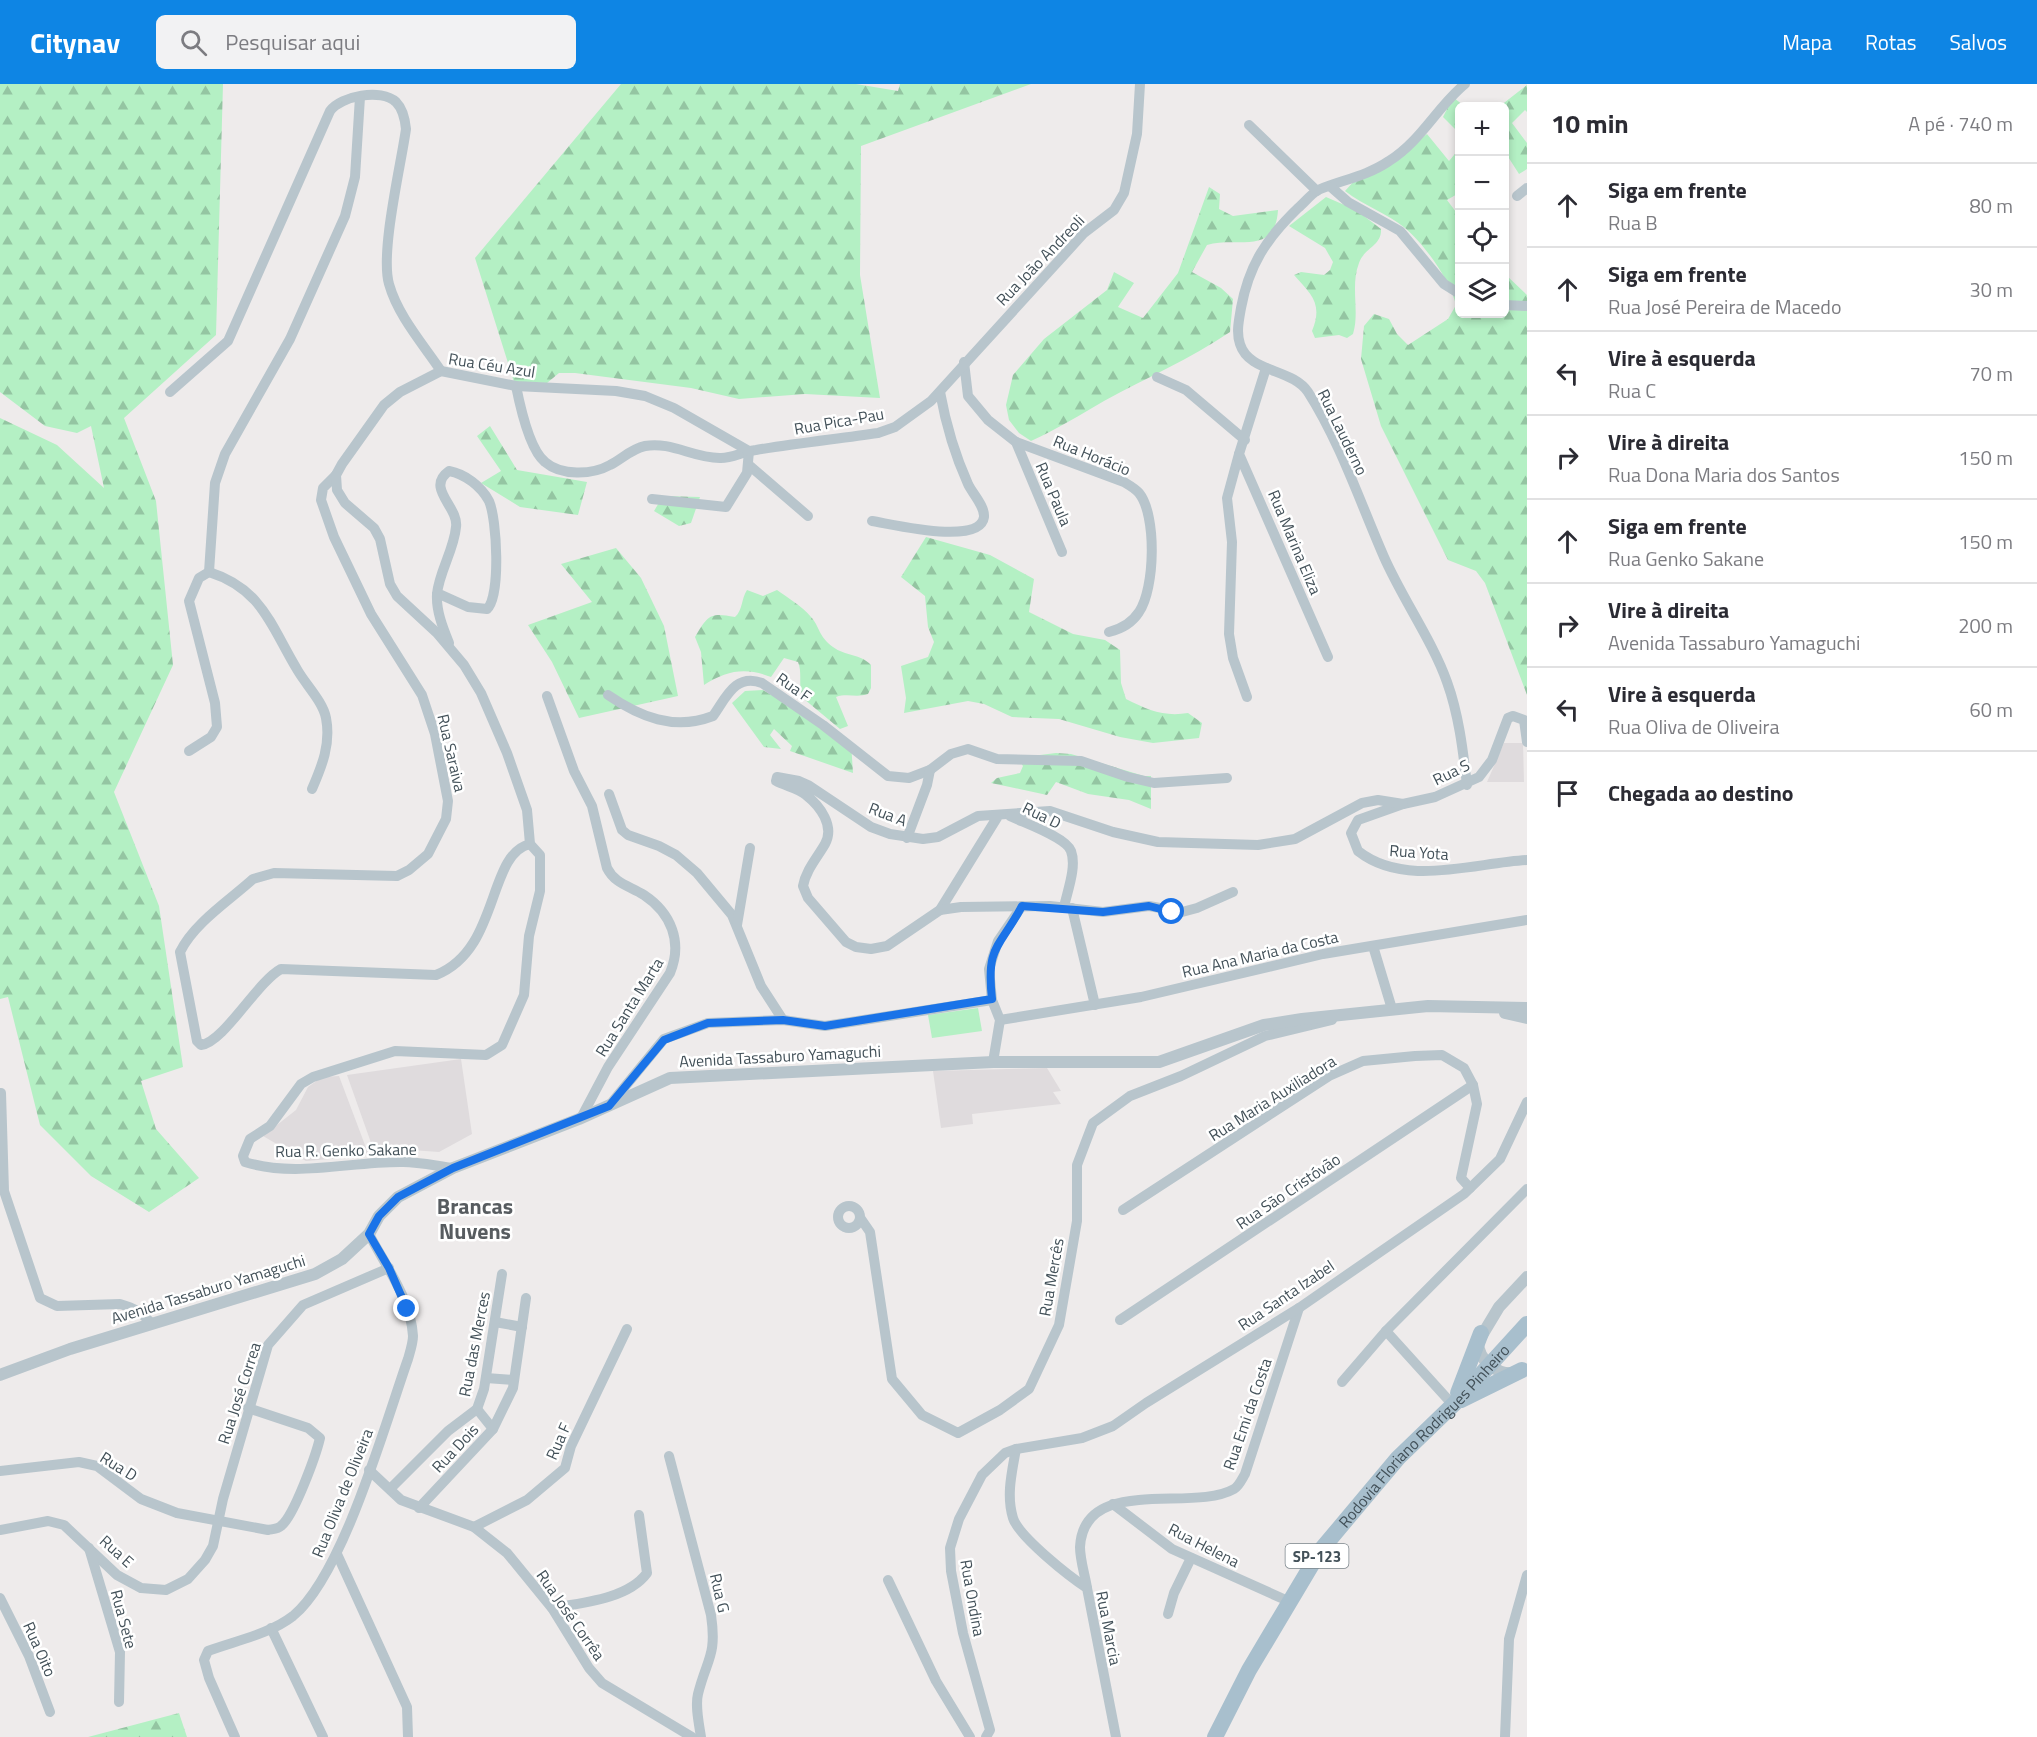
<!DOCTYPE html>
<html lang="pt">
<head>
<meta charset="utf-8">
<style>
	body { margin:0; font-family:"Titillium Web",sans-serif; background:#f2f2f3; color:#2b2b33 }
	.controls { position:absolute; right:18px; top:18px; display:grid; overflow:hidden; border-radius:9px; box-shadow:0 3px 9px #0003 }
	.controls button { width:54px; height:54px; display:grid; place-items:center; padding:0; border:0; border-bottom:2px solid #e1e1e2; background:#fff; color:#2b2b33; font:30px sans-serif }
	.stop { position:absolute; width:18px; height:18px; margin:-14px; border:4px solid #1a73e8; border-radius:50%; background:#fff }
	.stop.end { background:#1a73e8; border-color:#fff; box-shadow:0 2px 6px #0008 }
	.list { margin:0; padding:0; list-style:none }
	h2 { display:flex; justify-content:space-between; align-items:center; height:78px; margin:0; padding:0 24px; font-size:26px }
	h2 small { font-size:20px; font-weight:400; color:#7c7c81 }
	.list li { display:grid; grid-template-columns:39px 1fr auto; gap:18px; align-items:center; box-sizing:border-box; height:84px; padding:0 24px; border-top:2px solid #e1e1e2 }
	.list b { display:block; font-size:22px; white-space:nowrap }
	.list p { margin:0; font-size:20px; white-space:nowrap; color:#7c7c81 }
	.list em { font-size:20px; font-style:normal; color:#7c7c81 }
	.icon { flex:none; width:33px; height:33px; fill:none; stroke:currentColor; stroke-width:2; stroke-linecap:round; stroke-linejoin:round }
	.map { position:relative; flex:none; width:1527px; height:1653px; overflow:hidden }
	header { display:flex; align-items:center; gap:36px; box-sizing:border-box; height:84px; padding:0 30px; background:#0e85e4; color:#fff }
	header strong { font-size:28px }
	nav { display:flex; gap:33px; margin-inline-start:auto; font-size:21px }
	.search { width:420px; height:54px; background:#f2f2f3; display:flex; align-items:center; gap:15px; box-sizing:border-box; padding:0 21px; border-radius:9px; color:#7c7c81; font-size:22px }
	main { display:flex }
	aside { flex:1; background:#fff }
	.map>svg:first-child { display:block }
</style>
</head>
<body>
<header>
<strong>Citynav</strong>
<div class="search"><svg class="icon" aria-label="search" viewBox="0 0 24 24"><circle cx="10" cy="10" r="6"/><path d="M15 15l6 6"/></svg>Pesquisar aqui</div>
<nav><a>Mapa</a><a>Rotas</a><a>Salvos</a></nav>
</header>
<main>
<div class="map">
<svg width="1527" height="1653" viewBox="0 0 1527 1653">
	<defs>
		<pattern id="forest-firs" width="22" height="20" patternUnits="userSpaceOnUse" patternTransform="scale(1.5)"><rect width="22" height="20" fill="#b4f0c4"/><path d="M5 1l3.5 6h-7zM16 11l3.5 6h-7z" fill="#94c5a2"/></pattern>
	</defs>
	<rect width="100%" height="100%" fill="#eeebeb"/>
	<g fill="#dfdbdd">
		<polygon points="1504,659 1523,659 1524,698 1487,698"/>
		<polygon points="461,975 472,1050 439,1068 411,1066 375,1070 347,991"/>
		<polygon points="1047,984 1061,1007 1053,1008 1061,1020 972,1030 973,1040 941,1044 933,987"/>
		<polygon points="339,992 368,1069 353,1073 306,1077 263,1052 296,1026 308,1003 322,993"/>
	</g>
	<g fill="url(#forest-firs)">
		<polygon points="0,0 223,0 216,251 124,334 156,417 173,581 114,708 159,822 183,983 141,997 156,1045 199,1094 149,1128 91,1092 40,1041 8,913 0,915 0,334 57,361 104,404 91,342 77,349 45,342 0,308"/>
		<polygon points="621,0 856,0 898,7 900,0 1031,0 861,62 860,191 880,314 805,310 739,315 691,304 575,289 559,289 547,299 514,298 475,174"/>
		<polygon points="1527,1 1527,28 1525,26 1512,39 1527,59 1527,85 1519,90 1505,68 1504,22 1500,22"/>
		<polygon points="1453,13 1464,22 1460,22 1459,49 1443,33"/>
		<path d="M1427,50L1449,77L1459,65V109L1447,116L1459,132L1460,230H1504L1505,190L1527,211V611L1485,499L1476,487L1448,476L1381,342L1361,275L1364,242L1374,230L1389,235L1397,250L1408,261L1448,235L1456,221C1450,196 1425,161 1405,144C1387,129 1364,122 1345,107L1355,96L1397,73Z"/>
		<path d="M1209,103L1220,110L1219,125L1233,132L1278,126C1275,173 1237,152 1207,161L1192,188L1221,204L1233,215L1230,248C1190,275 1146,294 1104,317C1080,331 1057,345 1031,357L1019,349L1009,336L1006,321L1013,291L1044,255L1107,206L1114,188L1134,199L1118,223L1143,234L1178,189Z"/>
		<path d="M1326,113L1356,126L1381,145C1382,162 1364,164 1359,179C1350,202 1360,228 1353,250L1347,254L1339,251L1315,254L1312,247C1323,220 1312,211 1294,191L1301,188L1324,191L1330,186L1333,178L1325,164L1289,142Z"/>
		<polygon points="490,342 517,386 587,398 578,431 520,423 481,399 501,387 477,352"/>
		<polygon points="663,412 700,413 691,439 679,442 654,427"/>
		<path d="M926,453L990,471L1034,495L1029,528L1073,550L1105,556L1120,566L1121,599L1126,615C1148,626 1164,633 1188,629L1202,639L1199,654L1153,659L1120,653L1059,635L1012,633L984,620L968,617L904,629L906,614L901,582L928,573L934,558L928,543L925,512L901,493Z"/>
		<polygon points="616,464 641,494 664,542 678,612 579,634 552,578 528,541 592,518 561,480"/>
		<path d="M747,506L763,512L777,506C788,514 802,522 811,533C820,543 818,552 833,563C845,572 861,570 871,581V604L868,610C857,614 847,609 836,613L848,642L840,645L804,615C797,603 803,590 798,578L784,574L771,593C746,583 727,586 704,601L701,568L695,553C708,531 710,528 735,533C743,526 741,515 747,506Z"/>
		<polygon points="763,606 851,658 853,689 790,667 792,662 774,645 770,651 781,665 764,663 732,619 745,607"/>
		<polygon points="1056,669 1071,670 1144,692 1151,692 1151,725 1129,716 1088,710 1056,698 1047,711 991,699 997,694 1020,689 1023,682 1016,672 1024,673"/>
		<polygon points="179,1629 187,1653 88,1653"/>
	</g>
	<polygon fill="#b4f0c4" points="978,924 982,947 932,954 928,931"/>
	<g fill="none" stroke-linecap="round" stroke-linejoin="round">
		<g stroke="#b8c5cc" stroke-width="10">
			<path d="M1465,0C1437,23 1421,57 1389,77C1367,92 1342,96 1318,106C1311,110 1304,119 1298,124C1266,155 1249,181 1241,224C1239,236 1236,248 1240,260C1249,289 1292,284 1308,308C1340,358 1360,418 1384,473C1402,514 1433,558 1447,598C1459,631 1463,667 1467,701"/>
			<polyline points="1249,41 1317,107"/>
			<polyline points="1331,103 1348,118 1400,147 1444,200 1460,210"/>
			<polyline points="1517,112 1527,104"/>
			<polyline points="1504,221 1527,222"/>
			<polyline points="964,278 968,312 988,336 1016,358 1062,468"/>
			<polyline points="1266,284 1239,370 1328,573"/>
			<polyline points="1157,293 1186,306 1245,356"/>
			<path d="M516,302C520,322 529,365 545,378C561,392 592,391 610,381C622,375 631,365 645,362C671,357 695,375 721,374C733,374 744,367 756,366C797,359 837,355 878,349L895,343L931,317L1084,149L1114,126L1124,109L1137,50L1140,0"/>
			<path d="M170,308L228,257L330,27C341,12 381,4 396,18C403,25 405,35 406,45C401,81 380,168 389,200C398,232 423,260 441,287"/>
			<path d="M1016,358L1124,398C1129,401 1136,405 1139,409C1157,431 1155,505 1139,528C1132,539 1121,545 1109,548"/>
			<polyline points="1239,370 1227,414 1232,458 1229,550 1233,574 1247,613"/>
			<polyline points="750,382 808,432"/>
			<path d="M336,391L323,404L321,416L334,453L371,530L422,611L435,650L448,717L446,735L428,770L409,786L397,792L274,789L253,795C230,816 194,839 180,868L197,957L201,961C224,958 257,898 281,885L436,891C500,866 487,770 530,760"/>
			<polyline points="652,415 726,423 747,389 749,367"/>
			<path d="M872,437C892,440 980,462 984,433C985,422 972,409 968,400C954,369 946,341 940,308"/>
			<polyline points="209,488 215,399 225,370 290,255 345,132 355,93 360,13"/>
			<path d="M209,488C263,505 271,543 298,587C307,602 323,618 326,634C331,660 322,682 312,705"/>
			<path d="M437,509L468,523L487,525C501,512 497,435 489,417C481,402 465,390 449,387C425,404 459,423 456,443C454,466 439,488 437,510C436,527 443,544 449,559"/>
			<path d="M608,611C640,633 674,647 713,632C726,614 735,589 762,599L823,641L888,692L909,694L930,686L951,670L968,665L997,675L1081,677L1128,693L1154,699L1227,694"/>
			<path d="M547,612L574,687L592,722L607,784C615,800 630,802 644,811C671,829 683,858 670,889L608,983L581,1034"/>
			<path d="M1527,658L1524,636L1513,632L1508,634L1492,676L1479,693L1435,713L1403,720L1358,736L1351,749L1358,767C1405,804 1473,779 1527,776"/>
			<polyline points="189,667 211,653 217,643 215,619 189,517 199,494 209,488"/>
			<polyline points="609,710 622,746 628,751 659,762 676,771 697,789 732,831 761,902 783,936"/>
			<path d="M998,732L940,826L887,862L871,865L856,863L846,858L808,814L803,802C806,786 817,774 825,760C835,742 820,722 806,711C798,704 785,702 776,697L777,693L799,697L808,701L871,743L890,750L923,755L938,753L978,732L1050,727L1113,748L1158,758L1258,761L1295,755L1362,719L1378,716L1403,720"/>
			<path d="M1010,732C1024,739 1066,753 1071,767C1077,783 1067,808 1064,823"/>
			<polyline points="907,754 927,701 930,686"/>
			<polyline points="1072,824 1095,921"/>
			<polyline points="940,826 961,823 1050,822 1103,828 1149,822 1182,828 1197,824 1233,808"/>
			<polyline points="737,841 750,764"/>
			<polyline points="1373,862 1392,925"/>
			<polyline points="1000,936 1141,913 1323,870 1527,836"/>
			<polyline points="993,978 1000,936 992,916 989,885 998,857 1022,822"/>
			<path d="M1,1009L4,1107L40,1214L57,1222L120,1220C135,1224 142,1229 152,1240"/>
			<polyline points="609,1022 664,955 708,939 783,936 825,942 992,916"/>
			<path d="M453,1084C437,1082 419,1078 403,1078C352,1077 295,1094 245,1078L243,1072L250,1055L270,1042L301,1000L313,993L395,967L486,971L502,961L524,911L529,852L540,807V771L530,760L527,726L507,669L481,609L464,581L437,549L397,512L390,500L380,455L374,444L345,419L337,406L336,391L342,380L384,321L400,308L441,287L516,302L616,307L645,312L674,324L749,367"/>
			<circle cx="849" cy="1133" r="11"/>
			<polyline points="1123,1126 1329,992 1363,977 1415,972 1442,971 1464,984 1473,1001 1477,1020 1461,1094 1470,1104"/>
			<polyline points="861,1135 870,1148 892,1295 922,1331 958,1349 1000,1326 1029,1305 1059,1241 1077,1137 1077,1081 1093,1039 1130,1012 1181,992 1265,952 1332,936"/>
			<polyline points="1120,1236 1473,1001"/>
			<polyline points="495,1238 522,1243"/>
			<polyline points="1386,1247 1453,1321"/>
			<polyline points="486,1294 513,1296"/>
			<polyline points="1342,1298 1386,1247 1527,1105"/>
			<polyline points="477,1325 493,1345"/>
			<path d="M1016,1365C1012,1388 1006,1411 1013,1434C1019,1453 1070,1493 1087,1504L1116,1653"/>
			<path d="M669,1372L711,1531C717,1572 707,1574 698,1610C695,1622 699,1640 701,1653"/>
			<polyline points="369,1386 401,1416 474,1443 507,1469 552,1524 589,1584 602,1599 692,1653"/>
			<path d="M0,1387L79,1378L97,1382L141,1415L177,1429L268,1446C273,1445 278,1445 281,1442C294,1432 316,1371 320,1354L308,1344L248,1324"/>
			<polyline points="390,1405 448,1347 477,1325 484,1305 502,1190"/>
			<polyline points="1113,1420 1172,1465 1288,1517"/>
			<polyline points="419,1424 493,1345 513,1304 526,1214"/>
			<polyline points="474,1443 527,1416 565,1384 571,1362 627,1245"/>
			<polyline points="0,1446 48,1437 64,1441 117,1491 141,1504 166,1506 188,1495 205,1476 213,1462 223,1415 268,1261 303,1221 389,1184"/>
			<polyline points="89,1464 120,1568 119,1618"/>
			<polyline points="337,1470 407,1623 408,1653"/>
			<polyline points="888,1496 936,1597 970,1653"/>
			<path d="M1087,1504C1085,1491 1080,1476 1080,1463C1084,1390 1192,1429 1234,1405C1239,1402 1242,1395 1245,1390L1299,1224"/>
			<polyline points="0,1514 29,1572 50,1628"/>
			<path d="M552,1524C582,1519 628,1515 647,1489L639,1431"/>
			<polyline points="1168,1530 1174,1509 1191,1474"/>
			<polyline points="271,1544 323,1653"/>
			<path d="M235,1653L209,1594L204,1576L208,1567C235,1557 270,1550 293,1532C343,1491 385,1340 408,1275C410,1268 413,1259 413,1252C411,1215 385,1181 369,1150"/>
			<polyline points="986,1653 990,1646 963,1549 951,1487 950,1464 959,1435 982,1391 1005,1369 1016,1365 1082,1354 1113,1342 1146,1319 1299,1224 1464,1110 1500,1075 1527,1018"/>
			<polyline points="1505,1653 1509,1555 1527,1491"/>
		</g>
		<g stroke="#b8c5cc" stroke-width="12">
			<polyline points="1505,929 1527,934"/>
			<path d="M1514,1289C1497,1291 1478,1276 1478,1258L1499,1223L1527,1193"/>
			<polyline points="0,1291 70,1265 315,1190 342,1175 369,1150 379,1132 398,1113 453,1084 579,1035 670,994 993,978 1159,978 1264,941 1302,935 1428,922 1527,924"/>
		</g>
		<g stroke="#a8bfcd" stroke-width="16">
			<polyline points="1458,1309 1481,1249"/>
			<polyline points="1461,1316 1522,1286"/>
			<path id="s1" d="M1215,1653L1249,1586L1320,1467L1398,1374L1455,1319L1527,1240"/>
		</g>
	</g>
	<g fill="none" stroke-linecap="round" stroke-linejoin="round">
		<path stroke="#1a73e8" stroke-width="8" d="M407,1225L389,1184L369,1150L379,1132L398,1113L453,1084L609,1022L664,956L708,939L783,936L825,942L992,915C986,861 999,865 1022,822L1103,828L1149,822L1172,828"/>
	</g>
	<g text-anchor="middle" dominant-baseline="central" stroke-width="5" stroke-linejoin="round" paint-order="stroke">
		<rect fill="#fff" stroke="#7b858b" stroke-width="1.5" x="1285.5" y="1460" width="63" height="24" rx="4.5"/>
		<g font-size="15" font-weight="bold" fill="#435159">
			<text x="1317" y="1472">SP-123</text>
		</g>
		<g font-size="16" fill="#435159" stroke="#fff">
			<text transform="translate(1040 176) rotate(-46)">Rua João Andreoli</text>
			<text transform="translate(492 281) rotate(9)">Rua Céu Azul</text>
			<text transform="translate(839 337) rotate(-10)">Rua Pica-Pau</text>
			<text transform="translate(1343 348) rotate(64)">Rua Lauderno</text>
			<text transform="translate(1092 371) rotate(22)">Rua Horácio</text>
			<text transform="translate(1054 410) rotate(67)">Rua Paula</text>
			<text transform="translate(1295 458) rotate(67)">Rua Marina Eliza</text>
			<text transform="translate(794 603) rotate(35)">Rua F</text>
			<text transform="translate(452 669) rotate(77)">Rua Saraiva</text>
			<text transform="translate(1451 688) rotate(-26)">Rua S</text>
			<text transform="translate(888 730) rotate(21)">Rua A</text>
			<text transform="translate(1042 731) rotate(26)">Rua D</text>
			<text transform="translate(1419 768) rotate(4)">Rua Yota</text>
			<text transform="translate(1260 870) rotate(-13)">Rua Ana Maria da Costa</text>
			<text transform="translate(629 923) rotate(-58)">Rua Santa Marta</text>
			<text transform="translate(780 972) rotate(-3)">Avenida Tassaburo Yamaguchi</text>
			<text transform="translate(1272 1014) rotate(-32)">Rua Maria Auxiliadora</text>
			<text transform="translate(346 1066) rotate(-1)">Rua R. Genko Sakane</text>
			<text transform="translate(1288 1107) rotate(-34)">Rua São Cristóvão</text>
			<text transform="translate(1051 1193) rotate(-80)">Rua Mercês</text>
			<text transform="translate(208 1205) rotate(-17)">Avenida Tassaburo Yamaguchi</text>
			<text transform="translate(1286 1211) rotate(-34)">Rua Santa Izabel</text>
			<text transform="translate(474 1260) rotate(-79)">Rua das Merces</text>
			<text transform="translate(239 1309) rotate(-72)">Rua José Correa</text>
			<text transform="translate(1247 1330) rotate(-71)">Rua Emi da Costa</text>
			<text stroke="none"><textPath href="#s1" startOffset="369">Rodovia Floriano Rodrigues Pinheiro</textPath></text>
			<text transform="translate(558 1357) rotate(-66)">Rua F</text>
			<text transform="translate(455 1364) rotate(-47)">Rua Dois</text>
			<text transform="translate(119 1382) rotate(32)">Rua D</text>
			<text transform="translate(342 1409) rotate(-68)">Rua Oliva de Oliveira</text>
			<text transform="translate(1204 1461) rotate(27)">Rua Helena</text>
			<text transform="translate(117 1467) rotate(42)">Rua E</text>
			<text transform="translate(720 1509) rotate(77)">Rua G</text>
			<text transform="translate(973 1514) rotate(80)">Rua Ondina</text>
			<text transform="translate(571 1531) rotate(55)">Rua José Corrêa</text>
			<text transform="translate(124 1535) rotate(75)">Rua Sete</text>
			<text transform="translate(1109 1544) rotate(79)">Rua Marcia</text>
			<text transform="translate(40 1565) rotate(66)">Rua Oito</text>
		</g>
		<g font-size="22" font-weight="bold" fill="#575c60" stroke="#fff">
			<text x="475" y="1122">Brancas<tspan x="475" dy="25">Nuvens</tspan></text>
		</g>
	</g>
</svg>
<div class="controls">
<button>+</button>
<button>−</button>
<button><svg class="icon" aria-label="locate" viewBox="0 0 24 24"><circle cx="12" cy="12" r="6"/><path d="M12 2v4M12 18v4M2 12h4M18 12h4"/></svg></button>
<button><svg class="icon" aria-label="layers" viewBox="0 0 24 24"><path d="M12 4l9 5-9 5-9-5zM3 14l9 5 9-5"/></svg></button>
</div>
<div class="stop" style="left:1172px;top:828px"></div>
<div class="stop end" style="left:407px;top:1225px"></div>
</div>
<aside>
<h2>10 min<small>A pé · 740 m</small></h2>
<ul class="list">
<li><svg class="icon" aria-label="ahead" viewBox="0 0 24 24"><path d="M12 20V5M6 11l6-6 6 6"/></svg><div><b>Siga em frente</b><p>Rua B</p></div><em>80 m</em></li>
<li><svg class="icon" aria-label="ahead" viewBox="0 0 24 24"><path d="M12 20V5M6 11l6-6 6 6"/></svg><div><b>Siga em frente</b><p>Rua José Pereira de Macedo</p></div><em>30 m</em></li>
<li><svg class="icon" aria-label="left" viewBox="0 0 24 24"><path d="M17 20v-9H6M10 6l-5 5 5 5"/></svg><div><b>Vire à esquerda</b><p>Rua C</p></div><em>70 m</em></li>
<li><svg class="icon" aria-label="right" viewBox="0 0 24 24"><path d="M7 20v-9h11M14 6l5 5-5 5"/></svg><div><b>Vire à direita</b><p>Rua Dona Maria dos Santos</p></div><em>150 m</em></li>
<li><svg class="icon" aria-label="ahead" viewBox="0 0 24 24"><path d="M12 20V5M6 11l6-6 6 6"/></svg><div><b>Siga em frente</b><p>Rua Genko Sakane</p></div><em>150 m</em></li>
<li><svg class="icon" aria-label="right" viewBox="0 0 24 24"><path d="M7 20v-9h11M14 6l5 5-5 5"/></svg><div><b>Vire à direita</b><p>Avenida Tassaburo Yamaguchi</p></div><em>200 m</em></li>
<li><svg class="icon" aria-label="left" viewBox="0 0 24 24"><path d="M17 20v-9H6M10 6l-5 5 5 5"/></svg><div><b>Vire à esquerda</b><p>Rua Oliva de Oliveira</p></div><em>60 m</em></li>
<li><svg class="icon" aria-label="arrive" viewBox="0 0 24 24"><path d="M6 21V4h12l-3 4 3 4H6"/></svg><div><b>Chegada ao destino</b></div></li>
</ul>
</aside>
</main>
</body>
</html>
